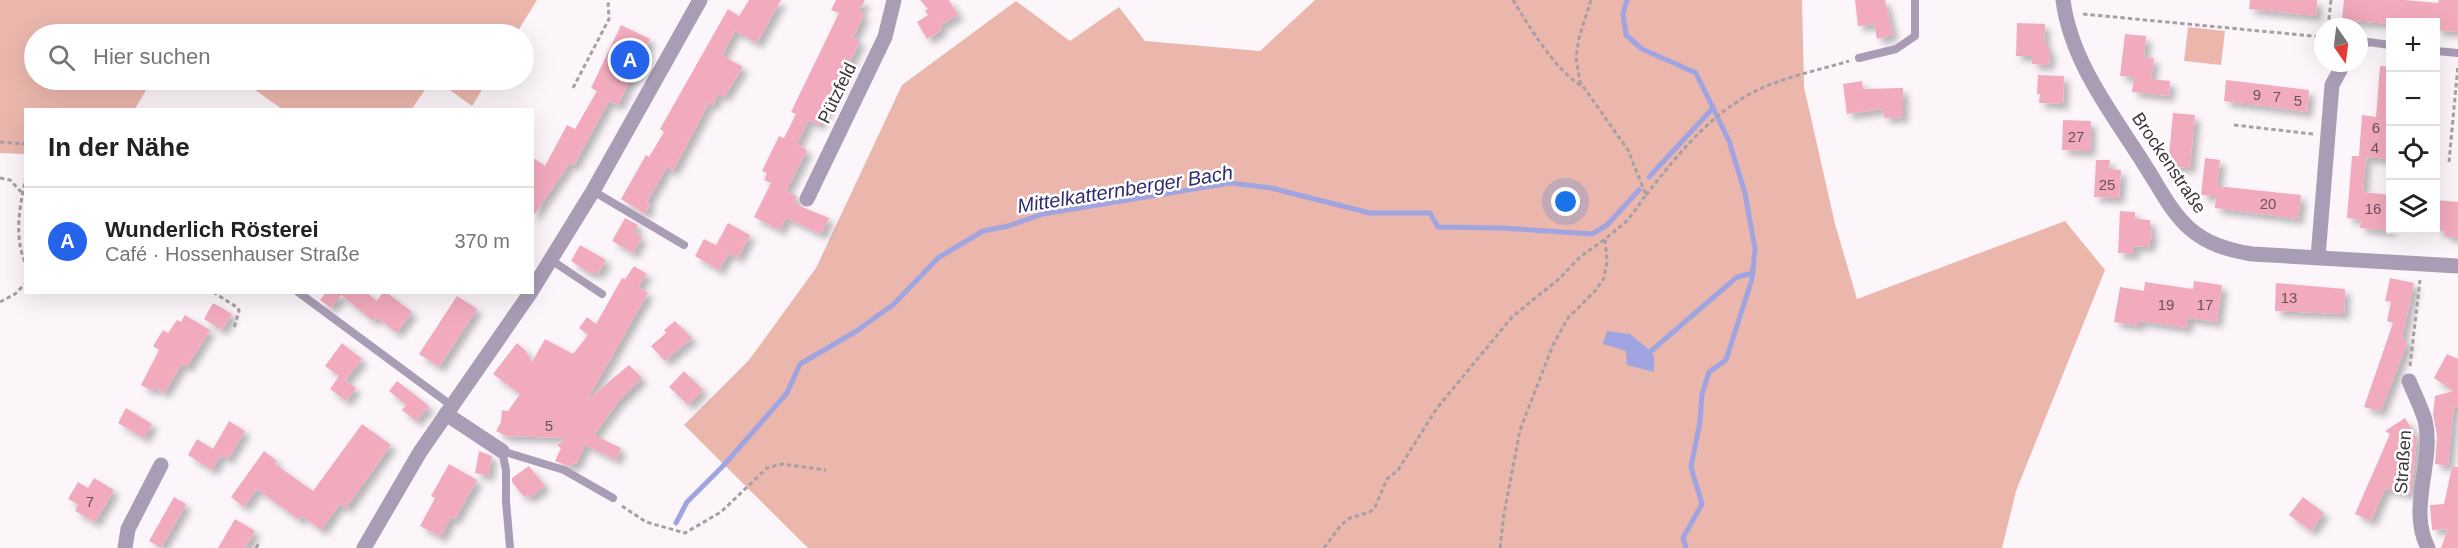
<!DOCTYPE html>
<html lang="de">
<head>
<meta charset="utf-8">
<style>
	body { margin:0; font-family:Arial,sans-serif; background:#f6f6f6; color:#222 }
	.controls { position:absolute; right:18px; top:18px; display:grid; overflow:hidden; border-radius:0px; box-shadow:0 6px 24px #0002 }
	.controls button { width:54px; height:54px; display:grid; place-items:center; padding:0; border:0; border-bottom:2px solid #e0e0e0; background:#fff; color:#222; font:30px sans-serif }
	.compass { position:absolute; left:2314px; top:18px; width:54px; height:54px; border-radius:50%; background:#fff; box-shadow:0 6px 24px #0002; rotate:166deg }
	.you { position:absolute; left:1566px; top:202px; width:21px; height:21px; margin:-15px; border:4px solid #fff; border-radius:50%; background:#1a73e8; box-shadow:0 0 0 9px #1a73e833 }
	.badge { display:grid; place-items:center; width:39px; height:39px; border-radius:50%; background:#2563eb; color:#fff; font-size:20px; font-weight:700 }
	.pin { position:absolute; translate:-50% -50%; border:3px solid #fff; box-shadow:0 2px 6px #0006 }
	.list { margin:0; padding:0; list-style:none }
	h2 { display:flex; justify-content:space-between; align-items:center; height:78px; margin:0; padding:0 24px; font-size:26px }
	h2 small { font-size:20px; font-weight:400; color:#767676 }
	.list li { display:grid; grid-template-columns:39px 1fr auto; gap:18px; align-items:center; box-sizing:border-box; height:108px; padding:0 24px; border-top:2px solid #e0e0e0 }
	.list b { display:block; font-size:22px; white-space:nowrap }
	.list p { margin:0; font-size:20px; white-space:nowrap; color:#767676 }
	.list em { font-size:20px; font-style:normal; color:#767676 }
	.icon { flex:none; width:33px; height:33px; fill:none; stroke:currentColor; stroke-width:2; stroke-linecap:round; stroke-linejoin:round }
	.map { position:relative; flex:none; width:2458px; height:548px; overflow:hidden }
	.search { position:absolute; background:#fff; box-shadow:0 6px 24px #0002; left:24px; top:24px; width:510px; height:66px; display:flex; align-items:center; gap:15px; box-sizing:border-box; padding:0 21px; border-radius:33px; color:#767676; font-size:22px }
	.panel { position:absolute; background:#fff; box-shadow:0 6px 24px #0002; left:24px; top:108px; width:510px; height:186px; border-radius:0px }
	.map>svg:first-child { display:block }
</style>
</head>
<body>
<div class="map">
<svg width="2458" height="548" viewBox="0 0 2458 548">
	<defs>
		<filter id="shadow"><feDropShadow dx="5.5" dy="5.5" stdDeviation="3" flood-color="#0004"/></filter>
	</defs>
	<rect width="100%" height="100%" fill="#fcf6fa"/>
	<g fill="#ebb7ad">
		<polygon points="0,0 537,0 516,34 34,34 34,80 152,80 135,109 26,110 25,154 0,153"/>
		<polygon points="1315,0 1802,0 1804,87 1835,224 1857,299 2065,221 2105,270 2016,491 2002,548 808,548 684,425 749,360 816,268 902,85 1016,1 1070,41 1119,7 1145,41 1260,51"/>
		<polygon points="2188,27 2225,31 2221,65 2184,61"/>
		<polygon points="241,80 432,80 411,110 282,109"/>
		<polygon points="436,80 488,80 472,106"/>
	</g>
	<polygon fill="#a0a4e0" points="1607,331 1630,334 1651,351 1654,357 1654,372 1627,365 1626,351 1603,344"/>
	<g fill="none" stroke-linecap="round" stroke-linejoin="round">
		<g stroke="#a0a4e0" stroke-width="5">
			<polyline points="1627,0 1623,14 1626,35 1642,49 1696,73 1729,141 1745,193 1755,249 1752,279 1726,360 1709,372 1702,394 1700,422 1691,467 1702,504 1683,538 1686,548"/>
			<polyline points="1649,177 1713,108"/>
			<polyline points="1651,351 1737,277 1753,273"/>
			<polyline points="676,523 687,502 723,466 787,393 800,364 855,332 894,304 938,258 983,231 1008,226 1043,214 1230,183 1271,188 1370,213 1430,213 1438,227 1502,228 1592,234 1607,225 1639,190"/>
		</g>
	</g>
	<g fill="#f2abbd" filter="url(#shadow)">
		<polygon points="749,0 781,0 757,43 735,31 722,55 743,67 724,97 718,94 713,105 709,103 673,171 667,167 647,202 650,204 645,214 621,199 646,155 649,157 664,132 660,129 728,9 739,16"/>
		<polygon points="836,0 865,0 859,12 864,14 853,38 860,41 819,125 809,120 797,144 807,150 786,191 797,196 794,202 802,207 829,218 821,234 786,218 780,230 754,217 771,183 764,180 767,173 762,171 779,136 784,138 796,114 791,112 839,13 831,10"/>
		<polygon points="920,0 949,0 958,15 939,26 942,30 927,39 917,22 928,15 925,11 928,9"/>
		<polygon points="1855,0 1885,0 1893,35 1877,39 1874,24 1858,26"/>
		<polygon points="2250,0 2317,0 2316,16 2249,9"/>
		<polygon points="2344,0 2405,0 2438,3 2439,0 2458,0 2458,32 2436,30 2437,22 2391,24 2342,20"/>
		<polygon points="2017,23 2045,24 2044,42 2047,42 2047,50 2050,50 2049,65 2032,64 2032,56 2016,56"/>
		<polygon points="621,25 650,39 618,105 609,101 574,165 570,163 532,218 532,157 545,166 567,125 575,129 597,91 591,88"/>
		<polygon points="2125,34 2146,36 2144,57 2154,58 2151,79 2170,81 2169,96 2132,92 2134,77 2120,76"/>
		<polygon points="2380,66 2391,67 2391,159 2366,157 2363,192 2391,195 2391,231 2360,228 2361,220 2347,218 2352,156 2359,156 2362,115 2376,117"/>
		<polygon points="2038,75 2064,76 2063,104 2039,103 2040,94 2037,94"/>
		<polygon points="2226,80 2309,90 2307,112 2224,101"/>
		<polygon points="1862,81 1863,89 1903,88 1903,117 1884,118 1883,109 1847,114 1843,84"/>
		<polygon points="2173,113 2195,115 2190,168 2168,166"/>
		<polygon points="2063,120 2091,121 2090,151 2062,150"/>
		<polygon points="2205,158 2220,160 2216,196 2201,195"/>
		<polygon points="2096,160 2110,160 2109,169 2121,170 2119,198 2094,197"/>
		<polygon points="2217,186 2301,195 2298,219 2215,208"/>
		<polygon points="2436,200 2458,202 2458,238 2444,236 2445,231 2436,231"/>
		<polygon points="2120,211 2135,212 2135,219 2150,220 2152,239 2150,240 2149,247 2134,246 2134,254 2118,253"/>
		<polygon points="625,218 638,225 634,233 642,237 633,253 612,241"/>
		<polygon points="728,223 750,235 738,258 729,253 719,270 695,256 704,239 716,245"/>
		<polygon points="580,245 606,260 598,274 592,271 591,274 571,261"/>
		<polygon points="634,266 647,274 638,287 648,293 587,400 629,365 642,378 617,403 594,435 621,448 616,460 585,445 576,464 573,463 571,467 555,461 561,448 557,445 567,438 506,436 496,431 501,422 502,410 508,411 520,394 493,374 517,343 525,350 532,362 545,339 573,354 588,335 579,328 587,317 596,324 622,278 625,279"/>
		<polygon points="2390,278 2414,283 2402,338 2408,341 2381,411 2364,407 2393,323 2387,321 2391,302 2385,301"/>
		<polygon points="2194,281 2222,285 2217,322 2188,318 2187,328 2139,321 2139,326 2114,322 2120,287 2144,291 2145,282 2193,289"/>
		<polygon points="2276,283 2345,289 2344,314 2275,311"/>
		<polygon points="326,292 366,292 377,301 383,292 386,292 412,312 397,333 376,317 373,321 341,295 331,308 320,300"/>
		<polygon points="457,296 477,309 439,367 419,354"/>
		<polygon points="213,303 232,314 222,330 204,319"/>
		<polygon points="185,315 210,330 187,367 182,364 164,393 154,387 152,391 141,385 159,350 153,346 163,330 168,333 177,320 181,322"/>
		<polygon points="675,321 692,338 665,361 651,346 666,333 664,330"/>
		<polygon points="342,343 362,359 345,381 356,388 346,401 330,389 339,376 325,366"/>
		<polygon points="2447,354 2458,359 2458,408 2454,407 2448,466 2435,464 2437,436 2433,414 2435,396 2453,391 2434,378"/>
		<polygon points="684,371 703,390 688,405 669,387"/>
		<polygon points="397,381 429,406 416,421 402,410 406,405 389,391"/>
		<polygon points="126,408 152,424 144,438 118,423"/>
		<polygon points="2405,418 2417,438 2411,494 2385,489 2371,521 2355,514 2390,434 2385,431"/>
		<polygon points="229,421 245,431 228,459 221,455 212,470 188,455 197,439 213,449"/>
		<polygon points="362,424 391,445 346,508 340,504 321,530 302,516 299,520 257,489 244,507 231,497 264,451 277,461 275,464 313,491"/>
		<polygon points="479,451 492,456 488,476 475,473"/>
		<polygon points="449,464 477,480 455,519 451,517 441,537 420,526 435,498 431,496"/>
		<polygon points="529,466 545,486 529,498 527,495 524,497 512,482 512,478"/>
		<polygon points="2452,467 2458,467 2458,548 2441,548 2448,529 2432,530 2430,505 2444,504"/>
		<polygon points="94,478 114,490 95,522 75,511 78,504 68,499 78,482 88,488"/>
		<polygon points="174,497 186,504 161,548 149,541"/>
		<polygon points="2303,497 2324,513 2311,531 2289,515"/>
		<polygon points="235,519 255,531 245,548 218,548"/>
	</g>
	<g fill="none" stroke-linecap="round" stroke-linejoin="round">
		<g stroke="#a79fa5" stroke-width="3" stroke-dasharray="4.5 3" stroke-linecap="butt">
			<path d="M1513,0C1530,28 1555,70 1583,87"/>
			<polyline points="2083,14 2323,37"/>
			<polyline points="2328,27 2331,0"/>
			<polyline points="573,88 609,19 608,0"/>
			<polyline points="2234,125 2313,134"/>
			<polyline points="0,142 26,144"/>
			<polyline points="2449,162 2458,65"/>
			<path d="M26,176C20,207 13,235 26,265"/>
			<polyline points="0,178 10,180 21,192"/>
			<path d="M1646,195C1675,158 1706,119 1748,95C1778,78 1816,71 1849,61"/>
			<polyline points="213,292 238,308 239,311 234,328"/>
			<polyline points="0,302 15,294 26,283"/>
			<polyline points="2410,366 2420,280"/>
			<polyline points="622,506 646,522 685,533 721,512 767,468 782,464 826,470"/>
			<polyline points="256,548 259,543"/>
			<polyline points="1324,548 1341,525 1350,518 1370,512 1375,507 1387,479 1398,470 1437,408 1513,316 1559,279 1580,257 1605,239"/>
			<polyline points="1500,548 1504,514 1520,430 1553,345 1568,318 1596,290 1604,278 1607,261 1605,239 1628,220 1646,195 1628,150 1580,82 1576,58 1579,38 1591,0"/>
		</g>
		<g stroke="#a99cb5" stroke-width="8">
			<polyline points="2359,49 2368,42 2390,45"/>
			<polyline points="2436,51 2458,53"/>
			<polyline points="1859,58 1896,49 1915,36 1915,0"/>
			<polyline points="593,191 684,245"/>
			<polyline points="551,260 602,294"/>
			<polyline points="298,292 452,406"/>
			<polyline points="502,451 564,470 613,498"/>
			<polyline points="502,451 506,470 506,501 510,548"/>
		</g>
		<g stroke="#a99cb5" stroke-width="15">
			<path d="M2063,0C2071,62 2112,113 2144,164C2158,185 2170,211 2189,228C2207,244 2228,250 2252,254L2458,266"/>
			<polyline points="807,199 885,37 894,0"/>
			<polyline points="2318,257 2332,85 2344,63"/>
			<path d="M2409,381C2414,393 2421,407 2425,420C2435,463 2407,507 2428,548"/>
			<polyline points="446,414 502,451"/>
			<polyline points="125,548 128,529 161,465"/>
		</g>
		<g stroke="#a99cb5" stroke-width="15">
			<polyline points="532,290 593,191 700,0"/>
			<polyline points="364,548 420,452 531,292"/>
		</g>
	</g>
	<g text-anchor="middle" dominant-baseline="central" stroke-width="5" stroke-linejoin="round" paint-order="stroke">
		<g font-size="15" fill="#6b515c">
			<text x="2257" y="94">9</text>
			<text x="2277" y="96">7</text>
			<text x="2298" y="100">5</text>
			<text x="2376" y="127">6</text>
			<text x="2076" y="136">27</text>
			<text x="2375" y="147">4</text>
			<text x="2107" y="184">25</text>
			<text x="2268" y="203">20</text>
			<text x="2373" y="208">16</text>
			<text x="2289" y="297">13</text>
			<text x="2166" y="304">19</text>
			<text x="2205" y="304">17</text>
			<text x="549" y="425">5</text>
			<text x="90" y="501">7</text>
		</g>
		<g font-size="18" fill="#3e333b" stroke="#fff">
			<text transform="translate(837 93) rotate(-64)">Pützfeld</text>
			<text transform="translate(2169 163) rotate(56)">Brockenstraße</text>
			<text transform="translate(2403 462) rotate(-86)">Straßen</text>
		</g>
		<g font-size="20" font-style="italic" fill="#302c72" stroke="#fff">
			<text transform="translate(1125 189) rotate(-9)">Mittelkatternberger Bach</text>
		</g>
	</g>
</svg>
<div class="controls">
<button>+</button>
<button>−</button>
<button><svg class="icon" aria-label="locate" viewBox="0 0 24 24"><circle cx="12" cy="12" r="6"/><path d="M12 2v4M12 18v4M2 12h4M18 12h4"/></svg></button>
<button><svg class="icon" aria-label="layers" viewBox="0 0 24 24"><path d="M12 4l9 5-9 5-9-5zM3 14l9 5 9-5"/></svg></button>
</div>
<svg class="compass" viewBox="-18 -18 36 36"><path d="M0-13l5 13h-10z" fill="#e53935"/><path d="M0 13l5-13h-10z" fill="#767676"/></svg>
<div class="you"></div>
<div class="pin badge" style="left:630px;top:60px">A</div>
<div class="search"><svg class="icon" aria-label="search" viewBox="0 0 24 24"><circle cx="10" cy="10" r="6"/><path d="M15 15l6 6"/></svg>Hier suchen</div>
<section class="panel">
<h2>In der Nähe<small></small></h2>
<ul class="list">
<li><span class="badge">A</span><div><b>Wunderlich Rösterei</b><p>Café · Hossenhauser Straße</p></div><em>370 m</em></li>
</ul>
</section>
</div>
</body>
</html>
